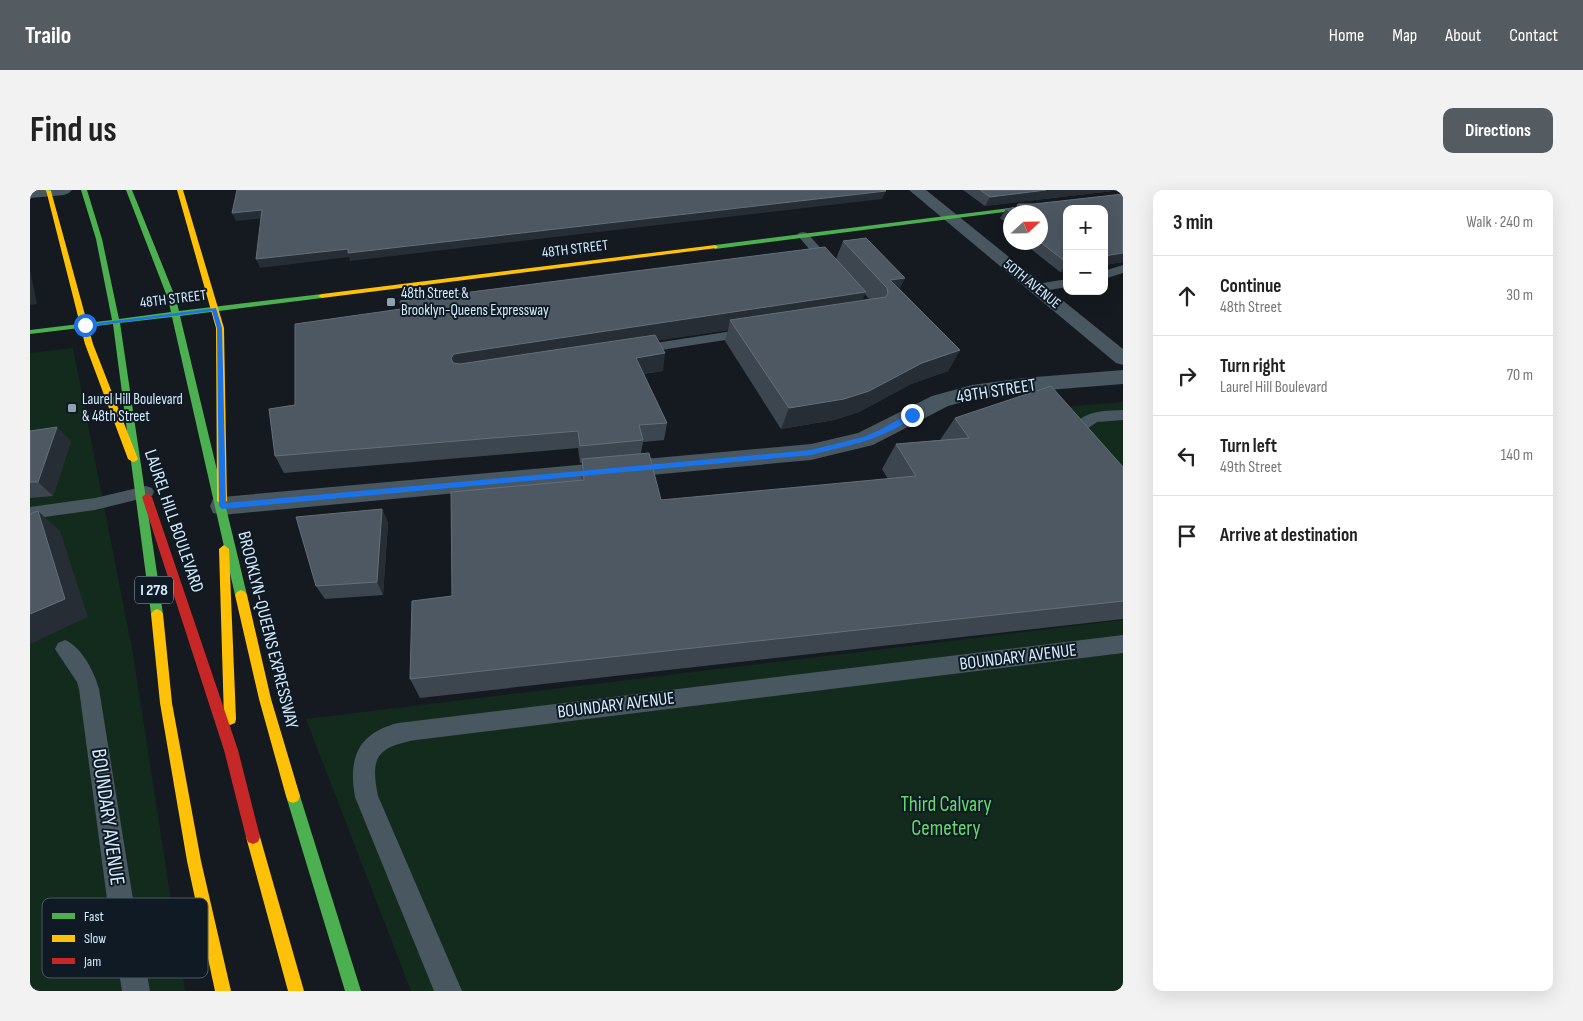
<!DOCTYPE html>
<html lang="en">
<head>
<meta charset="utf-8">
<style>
	body { margin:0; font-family:"Sofia Sans Condensed",sans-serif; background:#f2f2f2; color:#222 }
	.controls { position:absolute; right:15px; top:15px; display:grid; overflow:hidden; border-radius:10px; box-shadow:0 5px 20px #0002 }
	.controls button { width:45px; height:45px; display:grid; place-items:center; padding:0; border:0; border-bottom:1px solid #e0e0e0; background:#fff; color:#222; font:25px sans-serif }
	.compass { position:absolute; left:973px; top:15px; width:45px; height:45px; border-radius:50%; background:#fff; box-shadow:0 5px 20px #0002; rotate:68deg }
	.stop { position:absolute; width:15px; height:15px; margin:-11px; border:4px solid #1a73e8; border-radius:50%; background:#fff }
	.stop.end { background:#1a73e8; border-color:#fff; box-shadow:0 1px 5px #0008 }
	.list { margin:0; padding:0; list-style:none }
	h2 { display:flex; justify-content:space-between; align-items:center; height:65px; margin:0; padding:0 20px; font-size:21px }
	h2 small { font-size:16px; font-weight:400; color:#767676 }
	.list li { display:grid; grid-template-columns:32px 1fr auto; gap:15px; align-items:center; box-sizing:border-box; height:80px; padding:0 20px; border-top:1px solid #e0e0e0 }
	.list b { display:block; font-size:19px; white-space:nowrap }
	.list p { margin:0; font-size:16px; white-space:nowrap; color:#767676 }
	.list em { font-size:16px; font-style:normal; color:#767676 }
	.icon { flex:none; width:28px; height:28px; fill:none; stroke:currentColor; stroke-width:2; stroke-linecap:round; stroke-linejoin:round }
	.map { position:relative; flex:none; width:1093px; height:801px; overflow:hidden; border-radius:10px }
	header { display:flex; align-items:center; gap:30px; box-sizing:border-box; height:70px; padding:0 25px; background:#545c61; color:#fff }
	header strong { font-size:24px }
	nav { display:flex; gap:28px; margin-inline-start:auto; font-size:18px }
	.intro { display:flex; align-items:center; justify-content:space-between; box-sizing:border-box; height:120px; padding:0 30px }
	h1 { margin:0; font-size:35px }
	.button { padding:12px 22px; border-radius:10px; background:#545c61; color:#fff; font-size:18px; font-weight:700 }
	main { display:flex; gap:30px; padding:0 30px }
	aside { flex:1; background:#fff; border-radius:10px; box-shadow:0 5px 20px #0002 }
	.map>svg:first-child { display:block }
</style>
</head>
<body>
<header>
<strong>Trailo</strong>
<nav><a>Home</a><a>Map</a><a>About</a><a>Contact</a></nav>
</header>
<div class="intro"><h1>Find us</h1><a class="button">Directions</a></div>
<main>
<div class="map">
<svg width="1093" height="801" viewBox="0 0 1093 801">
	<rect width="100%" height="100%" fill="#141a1f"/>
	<g fill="#132b1c">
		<polygon points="43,158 103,464 155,801 0,801 0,163"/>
		<polygon points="1093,212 1093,321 1008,219"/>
		<polygon points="1093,430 1093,801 381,801 276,529"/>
	</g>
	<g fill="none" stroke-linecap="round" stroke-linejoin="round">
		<g fill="#495760" fill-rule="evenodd">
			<polygon points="773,42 777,43 804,73 806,76 804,79 796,79 769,47 767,45 769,43"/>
			<polygon points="1093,75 1093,83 1074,89 1074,81"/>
			<polygon points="1037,89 1037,97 1007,102 1001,98 1007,94"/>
			<polygon points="722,138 727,139 729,142 727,145 606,164 599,160 606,156"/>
			<path d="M1093,220V230L1067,232L1057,239L1061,247L1093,282V299L1087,297L1049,254L1041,239C1053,220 1073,221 1093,220Z"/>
			<polygon points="116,296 122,298 124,302 122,306 65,320 0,329 0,317 65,308"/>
			<path d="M1093,445V463L386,550C347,557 340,567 348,606L432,801H404L325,607C318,568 328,543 368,533Z"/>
			<path d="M35,450C51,456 65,483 69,499L103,709L120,801H92L77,709L49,499L47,492L25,459L28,453Z"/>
		</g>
		<g fill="#495760" fill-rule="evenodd">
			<polygon points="0,0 42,0 39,3 34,5 0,8"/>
			<polygon points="879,0 896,0 1093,159 1093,175 1086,173"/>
			<polygon points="1093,180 1093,194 993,202 943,209 918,216 843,255 781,270 192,325 183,323 180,316 183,309 192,307 781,254 828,243 902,206 942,195 993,188"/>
		</g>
		<g fill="#4caf50" fill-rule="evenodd">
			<polygon points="15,0 21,0 21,1 18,3"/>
			<polygon points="51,0 57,0 72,49 89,129 141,122 138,109 96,0 102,0 146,109 149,121 292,104 296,106 292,108 150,126 217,405 215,408 207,408 205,405 142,127 90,133 133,424 131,427 127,429 123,427 121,424 83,134 0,144 0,140 82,130 66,49"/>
			<polygon points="1012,14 1015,16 1014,17 685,59 682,57 685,55"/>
			<polygon points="263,599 268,601 270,606 331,801 315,801 256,606 258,601"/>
		</g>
		<g fill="#ffc107" fill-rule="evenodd">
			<polygon points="16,0 21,1 63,154 108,269 106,271 103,272 98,269 55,154"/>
			<polygon points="147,0 153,0 194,138 197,311 192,315 187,311 186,138"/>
			<polygon points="685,55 688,57 687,58 292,108 288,106 292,104"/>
			<polygon points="194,355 199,359 206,529 205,533 200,535 195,533 194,529 189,359"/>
			<polygon points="211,400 215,402 217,405 241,509 270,606 268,611 263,613 258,611 256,606 229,509 205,405 207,402"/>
			<polygon points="127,419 131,421 133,424 142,513 171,671 201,801 185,801 157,671 130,513 121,424 123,421"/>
			<polygon points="223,640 228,642 230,647 274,801 258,801 216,647 218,642"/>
		</g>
		<polygon fill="#c62828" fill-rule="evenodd" points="117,303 122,307 208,560 230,647 228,652 223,654 218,652 216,647 194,560 112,307"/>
	</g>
	<g fill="#3d464f" fill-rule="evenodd">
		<polygon points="933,0 1091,0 955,16"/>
		<polygon points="1093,4 1093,72 1074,75 1074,19 1037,19 1037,81 1030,82 992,52 1010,52 1010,22 980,22 980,36 970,28 976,19 987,17 988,14 1004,14"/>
		<path d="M813,51L870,99L930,160L918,181L881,194L829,222L804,230L751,239L695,151L698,140L628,150L633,181L613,184L637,233L634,250L613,252L611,263L631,310L858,289L852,279L866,254L910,250L925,228L1093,277V429L390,508L380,489L422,406L551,290L552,273H550L548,258L254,283L245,266L265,215L806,69ZM835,104L839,109L832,110Z"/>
		<polygon points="0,241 41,251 23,306 0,308"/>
		<polygon points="352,319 358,333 353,405 295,409 286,396"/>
	</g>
	<g fill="#262d34">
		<polygon points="1016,0 1091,0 955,16 960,7"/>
		<polygon points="856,1 852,9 320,71 319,67 230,78 226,69 318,59"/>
		<polygon points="232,20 235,28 206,31 202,23"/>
		<polygon points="1093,63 1093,72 1074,75 1074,66"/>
		<polygon points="1037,72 1037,81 1030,82"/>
		<polygon points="0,80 7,114 0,115"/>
		<polygon points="875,88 865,109 860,90"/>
		<polygon points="836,102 828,120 700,130 698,140 428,181 424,185 421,168 424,164"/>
		<polygon points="930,160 918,181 881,194 829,222 804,230 751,239 759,218"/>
		<polygon points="635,163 633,181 604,185 606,168"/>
		<polygon points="27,237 41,251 23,306 8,292"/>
		<polygon points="352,319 358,333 353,405 347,392"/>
		<polygon points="8,321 30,341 58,427 0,454 0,424"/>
	</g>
	<g fill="#4e5862" stroke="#636f7a">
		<polygon points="207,0 855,0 856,1 318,63 318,59 226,69 232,20 202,23"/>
		<polygon points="950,0 1016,0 960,7"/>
		<polygon points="1093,4 1093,63 1074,66 1074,19 1037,19 1036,72 1010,52 1010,22 981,22 976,19 987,17 988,14 1004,14"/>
		<polygon points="836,48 875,88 860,90 930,160 892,173 839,201 814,209 759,218 700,130 856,107 858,103 857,98 813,51"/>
		<polygon points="795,57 836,102 430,163 424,164 421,168 423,173 430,174 625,145 635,163 606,168 637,233 609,235 613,250 550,256 548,241 245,266 239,219 265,215 265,134 371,119 370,111"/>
		<polygon points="1021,196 1093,277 1093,411 380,489 382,411 422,406 421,302 554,290 552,269 619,263 631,310 886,286 866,254 939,248 925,228"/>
		<polygon points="27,237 8,292 0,292 0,241"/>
		<polygon points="352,319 347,392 286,396 266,327"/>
		<polygon points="8,321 35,409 0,424 0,324"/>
	</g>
	<path fill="#1a73e8" d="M186,118L192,138L196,313L781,260L833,247L850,240L880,223L885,225C859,249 815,256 781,265L192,319L189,316L187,138L182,121L55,137L52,135Z"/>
	<g fill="#91a2af" stroke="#101a24" stroke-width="2">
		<rect x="356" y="107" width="10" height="10" rx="2.5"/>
		<rect x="37" y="213" width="10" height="10" rx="2.5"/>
	</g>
	<g text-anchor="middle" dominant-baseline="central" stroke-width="4" stroke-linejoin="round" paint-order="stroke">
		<g font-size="15" fill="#d5ecfd" stroke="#101a24">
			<text transform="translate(545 59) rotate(-7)">48TH STREET</text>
			<text transform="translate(1002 94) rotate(39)">50TH AVENUE</text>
			<text transform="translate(143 109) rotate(-7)">48TH STREET</text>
		</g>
		<g font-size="15" fill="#d5ecfd" stroke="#101a24" text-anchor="start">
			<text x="371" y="103">48th Street &amp;<tspan x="371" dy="17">Brooklyn-Queens Expressway</tspan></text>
			<text x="52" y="209">Laurel Hill Boulevard<tspan x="52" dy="17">&amp; 48th Street</tspan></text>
		</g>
		<rect fill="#101a24" stroke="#9aadbc" stroke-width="1" x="105" y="386.5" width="38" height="27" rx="4"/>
		<g font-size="16" font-weight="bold" fill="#d5ecfd">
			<text x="124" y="400">I 278</text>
		</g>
		<g font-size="18" fill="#d5ecfd" stroke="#101a24">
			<text transform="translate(966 201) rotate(-9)">49TH STREET</text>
			<text transform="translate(144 331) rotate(71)">LAUREL HILL BOULEVARD</text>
			<text transform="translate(238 440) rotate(76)">BROOKLYN-QUEENS EXPRESSWAY</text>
			<text transform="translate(988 467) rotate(-7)">BOUNDARY AVENUE</text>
			<text transform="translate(586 515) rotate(-7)">BOUNDARY AVENUE</text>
		</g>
		<g font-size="21" fill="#63db6b" stroke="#101a24">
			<text x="916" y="614">Third Calvary<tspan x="916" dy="24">Cemetery</tspan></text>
		</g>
		<g font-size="21" fill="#d5ecfd" stroke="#101a24">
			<text transform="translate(78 627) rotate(82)">BOUNDARY AVENUE</text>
		</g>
	</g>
	<rect x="12" y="708" width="166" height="80" rx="8" fill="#101a24" stroke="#4b5965" stroke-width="1"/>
	<rect x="22" y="723" width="23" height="6" fill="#4caf50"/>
	<rect x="22" y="745" width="23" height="7" fill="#ffc107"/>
	<rect x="22" y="768" width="23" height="6" fill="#c62828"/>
	<g font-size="14" fill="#d5ecfd">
		<text x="54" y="731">Fast</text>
		<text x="54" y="753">Slow</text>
		<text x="54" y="776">Jam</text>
	</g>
</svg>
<div class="controls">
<button>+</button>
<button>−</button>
</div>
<svg class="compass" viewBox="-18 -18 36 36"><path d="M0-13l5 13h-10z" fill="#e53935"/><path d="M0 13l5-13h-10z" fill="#767676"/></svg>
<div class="stop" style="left:55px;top:135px"></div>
<div class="stop end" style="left:882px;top:225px"></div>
</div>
<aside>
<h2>3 min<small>Walk · 240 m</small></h2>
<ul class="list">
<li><svg class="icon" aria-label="ahead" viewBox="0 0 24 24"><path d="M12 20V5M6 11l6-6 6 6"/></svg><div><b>Continue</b><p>48th Street</p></div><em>30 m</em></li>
<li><svg class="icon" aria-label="right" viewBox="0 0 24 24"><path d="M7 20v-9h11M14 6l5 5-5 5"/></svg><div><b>Turn right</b><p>Laurel Hill Boulevard</p></div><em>70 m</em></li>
<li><svg class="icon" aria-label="left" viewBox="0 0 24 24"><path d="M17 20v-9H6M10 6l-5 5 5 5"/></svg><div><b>Turn left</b><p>49th Street</p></div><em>140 m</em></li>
<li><svg class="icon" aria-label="arrive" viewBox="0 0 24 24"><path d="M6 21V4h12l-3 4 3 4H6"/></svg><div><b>Arrive at destination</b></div></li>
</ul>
</aside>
</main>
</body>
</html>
